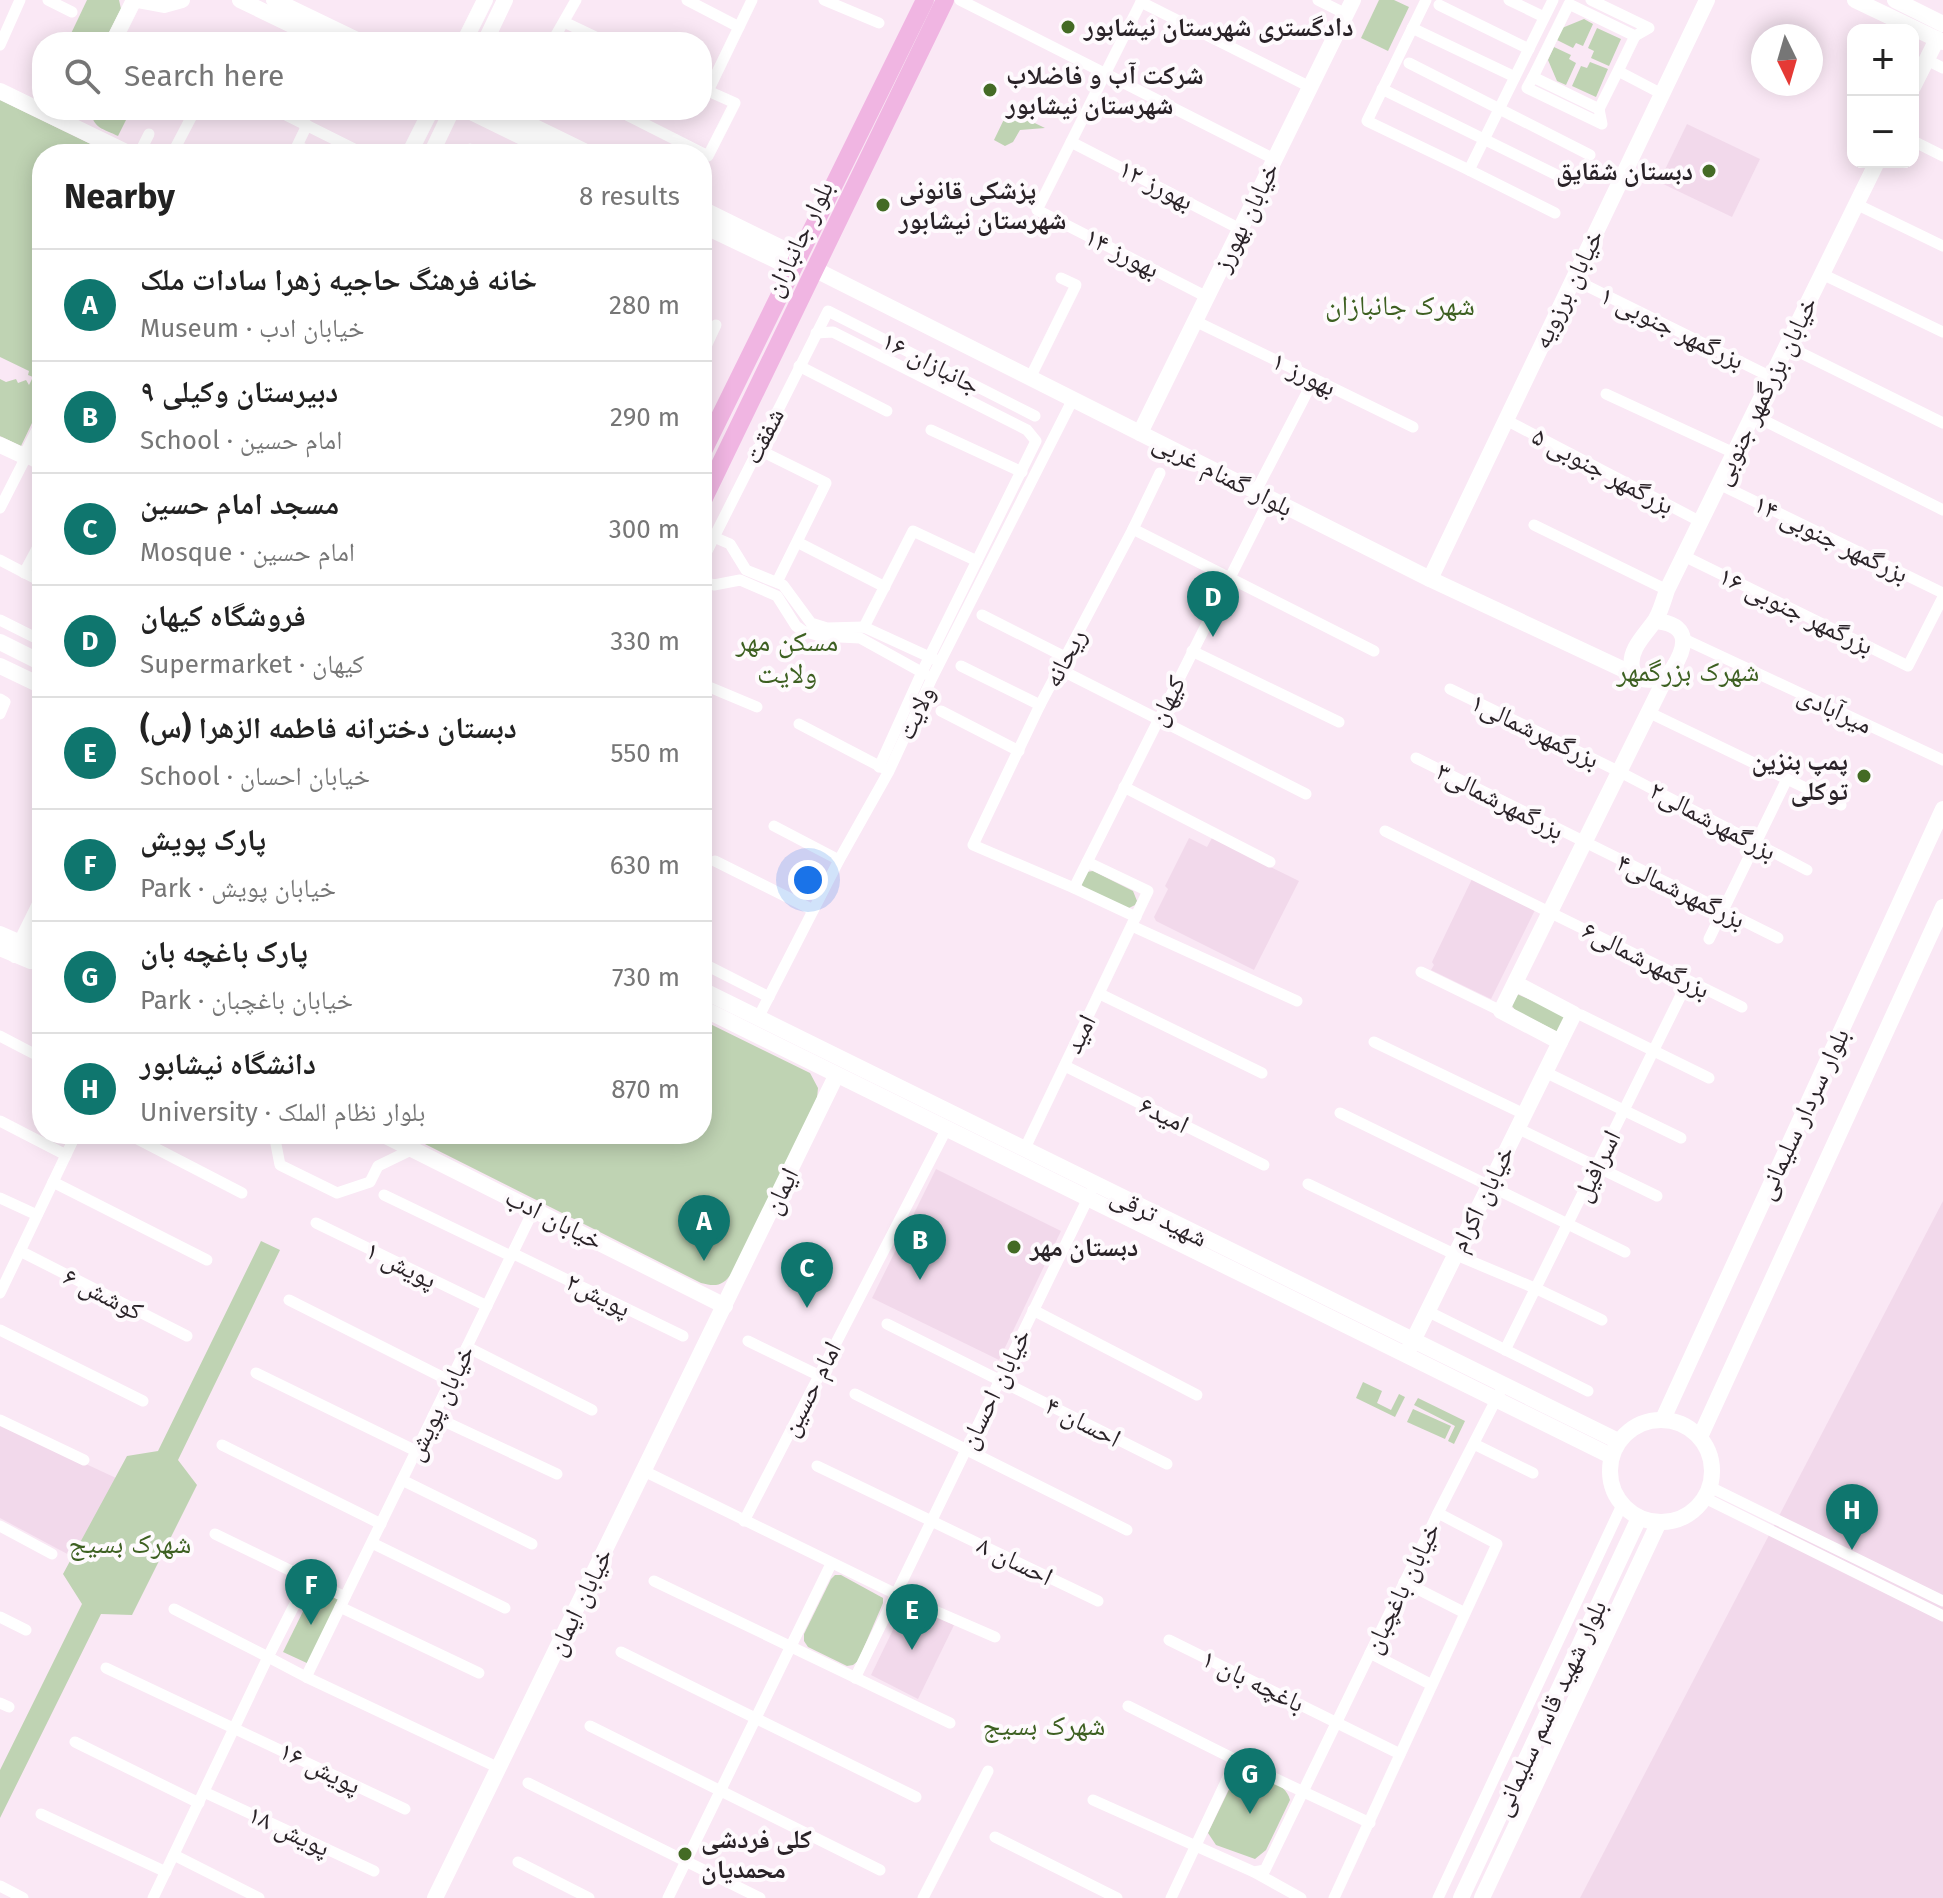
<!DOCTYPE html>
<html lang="en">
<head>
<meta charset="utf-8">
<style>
	body { margin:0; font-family:"Fira Sans","Noto Naskh Arabic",sans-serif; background:#f6f6f6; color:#222 }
	.controls { position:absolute; right:24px; top:24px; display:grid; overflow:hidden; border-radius:16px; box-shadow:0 4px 20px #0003 }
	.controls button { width:72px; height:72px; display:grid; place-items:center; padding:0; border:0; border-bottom:2px solid #e0e0e0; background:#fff; color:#222; font:40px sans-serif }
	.compass { position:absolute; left:1751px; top:24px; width:72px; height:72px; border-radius:50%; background:#fff; box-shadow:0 4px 20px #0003; rotate:175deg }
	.you { position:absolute; left:808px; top:880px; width:28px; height:28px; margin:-20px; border:6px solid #fff; border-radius:50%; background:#1a73e8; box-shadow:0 0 0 12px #1a73e833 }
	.badge { display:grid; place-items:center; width:52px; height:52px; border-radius:50%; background:#0f766e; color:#fff; font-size:26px; font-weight:700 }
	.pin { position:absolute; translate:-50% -66px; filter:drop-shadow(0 2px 4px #0008) }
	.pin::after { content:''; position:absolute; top:42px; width:28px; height:24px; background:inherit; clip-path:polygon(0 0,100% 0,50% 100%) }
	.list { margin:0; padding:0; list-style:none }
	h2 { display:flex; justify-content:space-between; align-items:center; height:104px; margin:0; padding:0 32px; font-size:34px }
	h2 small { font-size:26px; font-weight:400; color:#767676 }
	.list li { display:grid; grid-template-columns:52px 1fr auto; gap:24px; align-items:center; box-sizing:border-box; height:112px; padding:0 32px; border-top:2px solid #e0e0e0 }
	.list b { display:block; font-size:30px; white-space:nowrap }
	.list p { margin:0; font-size:26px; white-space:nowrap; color:#767676 }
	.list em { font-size:26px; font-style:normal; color:#767676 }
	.icon { flex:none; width:44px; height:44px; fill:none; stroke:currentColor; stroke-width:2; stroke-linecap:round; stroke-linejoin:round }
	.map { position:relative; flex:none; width:1943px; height:1898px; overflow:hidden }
	.search { position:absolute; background:#fff; box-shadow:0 4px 20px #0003; left:32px; top:32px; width:680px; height:88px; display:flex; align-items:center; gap:20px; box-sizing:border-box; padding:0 28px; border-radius:32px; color:#767676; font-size:30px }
	.panel { position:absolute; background:#fff; box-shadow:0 4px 20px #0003; left:32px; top:144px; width:680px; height:1000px; border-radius:32px }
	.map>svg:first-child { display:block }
</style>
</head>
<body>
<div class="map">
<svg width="1943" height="1898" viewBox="0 0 1943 1898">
	<rect width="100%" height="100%" fill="#fae8f5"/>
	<g fill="#f2d9eb">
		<polygon points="1687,124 1760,159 1732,217 1659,182"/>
		<polygon points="1189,838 1207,847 1212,838 1299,881 1254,970 1156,921 1154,917 1168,889 1165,886"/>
		<polygon points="1472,879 1535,910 1491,999 1431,970 1434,965 1432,962"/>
		<polygon points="936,1169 1061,1231 999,1360 872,1298"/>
		<polygon points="1943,1201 1943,1898 1580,1898"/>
		<polygon points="0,1424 116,1478 73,1557 0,1518"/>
		<polygon points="906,1603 954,1625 918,1699 871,1675"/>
	</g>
	<g fill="#bfd3b3">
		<polygon points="87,0 119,0 121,9 104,42 67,42"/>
		<polygon points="1379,0 1394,0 1409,7 1388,51 1361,38"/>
		<polygon points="1584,19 1593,24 1583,46 1576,43 1573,48 1557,40 1562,28"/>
		<polygon points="1597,28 1621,39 1609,66 1591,58 1594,51 1588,48"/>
		<polygon points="1554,47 1571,55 1569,59 1576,63 1566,85 1557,81 1548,60"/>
		<polygon points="1590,62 1608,69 1596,97 1572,86 1581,66 1587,68"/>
		<polygon points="0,100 111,154 42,154 42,402 21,446 0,436 0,379 6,382 16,379 18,383 26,380 29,385 33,377 28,375 29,371 0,357"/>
		<path d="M93,110H131L118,136C106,130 89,127 93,110Z"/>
		<polygon points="1012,112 1045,128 1020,130 1013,142 1005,146 994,140 1007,113"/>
		<polygon points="1093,871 1133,891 1137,901 1135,905 1127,909 1085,889 1081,884 1086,872"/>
		<polygon points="1517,994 1565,1015 1561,1031 1556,1031 1516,1011 1512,1006"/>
		<path d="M702,1020L810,1073L818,1088L817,1098L732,1273C723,1286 716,1287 701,1283L405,1134H702Z"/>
		<polygon points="261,1241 280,1250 178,1460 197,1485 132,1615 101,1614 0,1818 0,1770 82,1604 63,1574 127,1456 158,1451"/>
		<polygon points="1363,1382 1382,1391 1377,1403 1391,1410 1399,1394 1405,1397 1395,1417 1356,1398"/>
		<polygon points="1418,1398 1465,1421 1454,1444 1448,1441 1455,1426 1414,1405"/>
		<polygon points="1413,1409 1451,1426 1445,1439 1407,1422"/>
		<polygon points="835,1575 841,1575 883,1598 883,1603 858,1661 853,1665 847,1666 808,1647 804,1641 804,1634 831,1579"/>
		<polygon points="315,1587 339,1598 309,1664 283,1652"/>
		<path d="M1248,1771C1263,1777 1286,1783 1290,1800L1266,1850L1255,1859L1216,1845L1208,1833L1237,1773Z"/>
	</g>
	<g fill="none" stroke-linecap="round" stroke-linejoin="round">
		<g stroke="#fff" stroke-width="11">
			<polyline points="48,0 72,12"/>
			<polyline points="687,0 739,27"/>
			<polyline points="824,0 879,23"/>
			<polyline points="960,0 1274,159"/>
			<polyline points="1142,0 1037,210 1207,297"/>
			<polyline points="1318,0 1346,14"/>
			<polyline points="1426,0 1367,121 1469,170 1553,0"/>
			<polyline points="1509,0 1544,17"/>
			<polyline points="1591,0 1649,28 1635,36"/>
			<polyline points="1141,2 1310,87"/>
			<polyline points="1439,5 1529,49"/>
			<polyline points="564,22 606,42"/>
			<polyline points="1412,28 1515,77"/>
			<polyline points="552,42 576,0"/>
			<polyline points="0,45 20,0"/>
			<polyline points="1927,60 1943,68"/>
			<polyline points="1409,63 1590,155"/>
			<polyline points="1618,71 1599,109 1533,77 1569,4 1635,36 1618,71 1662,94"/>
			<polyline points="1533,77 1527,88 1602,124 1599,109"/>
			<polyline points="1382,89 1575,184"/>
			<polyline points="276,110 354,149 351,154"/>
			<polyline points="617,110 708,156 735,103 708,91 752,0"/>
			<polyline points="307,125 297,146 316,154"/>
			<polyline points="1913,141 1943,156"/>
			<polyline points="1071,142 1240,229"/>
			<polyline points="139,154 149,134"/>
			<polyline points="172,154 195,110"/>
			<polyline points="468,154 470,149 481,154"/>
			<polyline points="1469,170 1555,213"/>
			<polyline points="1856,204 1943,246"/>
			<polyline points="1822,274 1943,332"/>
			<polyline points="1573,279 1771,377"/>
			<polyline points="1195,321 1413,427"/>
			<polyline points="816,333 833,332 1027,430 1036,441 922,672 879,767"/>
			<polyline points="1787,346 1943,423"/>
			<polyline points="702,355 716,325"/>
			<polyline points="799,366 887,411"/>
			<polyline points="1030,378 1076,285 1061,278"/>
			<polyline points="1606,394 1734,453"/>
			<polyline points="1753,415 1943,510"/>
			<polyline points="1506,420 1701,522"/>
			<polyline points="931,430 1022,472"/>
			<polyline points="757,449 826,483 777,582"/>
			<polyline points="1719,484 1943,593"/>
			<polyline points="1256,491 1314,379"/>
			<polyline points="0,508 26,457 42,466"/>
			<polyline points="1534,525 1667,590"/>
			<polyline points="1133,529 1374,651"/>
			<polyline points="702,532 730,544 746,570 783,585 811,623 827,628 864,627 936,660"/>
			<polyline points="797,542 885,587"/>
			<polyline points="1684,556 1908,666 1943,597"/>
			<polyline points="0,560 42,582"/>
			<polyline points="702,561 828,311 1035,416"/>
			<polyline points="24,573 41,541"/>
			<polyline points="702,581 714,585 740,580 777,596 796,626 803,631 820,636 860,638 925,674"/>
			<polyline points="982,615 1065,657"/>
			<polyline points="0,620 42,641"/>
			<polyline points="864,627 913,531 977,561"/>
			<polyline points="1684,639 1943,760"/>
			<polyline points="1192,651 1339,722"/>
			<polyline points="961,666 1040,705"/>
			<polyline points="1059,669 1306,794"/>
			<polyline points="702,684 757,707"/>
			<polyline points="1450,689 1620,772 1807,870"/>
			<polyline points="0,699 5,702 0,714"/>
			<polyline points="941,711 1019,751"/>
			<polyline points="1648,712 1841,805"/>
			<polyline points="799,724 885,769"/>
			<polyline points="1416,758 1778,938"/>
			<polyline points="1124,787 1270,862"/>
			<polyline points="774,826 839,860"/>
			<polyline points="1385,831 1742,1007"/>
			<polyline points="715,861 813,910"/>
			<polyline points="1074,888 973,845 1040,705 1133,529 1160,473"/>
			<polyline points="1136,917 1074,888 1270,498"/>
			<polyline points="1132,926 1297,1001"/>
			<polyline points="1709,939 1787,779"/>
			<polyline points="702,963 769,997"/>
			<polyline points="1421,972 1501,1011"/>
			<polyline points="1100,994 1262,1073"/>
			<polyline points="1574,1014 1581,1015 1709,1078"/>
			<polyline points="758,1018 839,860 889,771 932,678 1073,399"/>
			<polyline points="0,1036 42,1058"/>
			<polyline points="1374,1042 1524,1114"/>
			<polyline points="1065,1066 1264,1165"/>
			<polyline points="1545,1072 1681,1138"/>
			<polyline points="1340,1113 1625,1252"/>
			<polyline points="0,1121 66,1155"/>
			<polyline points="1517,1128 1657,1196"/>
			<polyline points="128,1134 242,1193"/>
			<polyline points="274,1134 280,1165 337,1193 370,1182 378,1166 413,1149"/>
			<polyline points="1024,1150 1148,891 1087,862"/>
			<polyline points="53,1182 207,1260"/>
			<polyline points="1308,1184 1454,1254 1537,1289 1602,1320"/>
			<polyline points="384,1195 511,1256"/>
			<polyline points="0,1198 37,1215"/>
			<polyline points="316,1223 487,1306"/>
			<polyline points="20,1251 187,1336"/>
			<polyline points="512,1253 683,1336"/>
			<polyline points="0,1293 76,1134"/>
			<polyline points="289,1300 450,1381"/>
			<polyline points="1033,1310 1197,1395"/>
			<polyline points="1427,1311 1588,1391"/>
			<polyline points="887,1324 1167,1464"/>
			<polyline points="0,1330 143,1401"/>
			<polyline points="748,1341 818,1375"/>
			<polyline points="467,1347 592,1410"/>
			<polyline points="1505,1350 1688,981"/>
			<polyline points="256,1373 416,1451"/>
			<polyline points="855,1394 1127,1530"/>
			<polyline points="433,1416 557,1474"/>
			<polyline points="0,1420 84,1460"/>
			<polyline points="1474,1444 1533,1473"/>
			<polyline points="222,1445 381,1524"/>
			<polyline points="817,1466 1098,1601"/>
			<polyline points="644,1471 896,1594 855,1678"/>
			<polyline points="402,1480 532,1544"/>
			<polyline points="1710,1487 1943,1601"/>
			<polyline points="1705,1498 1943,1616"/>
			<polyline points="744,1521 946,1130"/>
			<polyline points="0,1526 52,1554"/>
			<polyline points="215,1534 345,1597 306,1677 268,1657 308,1578"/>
			<polyline points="372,1543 505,1608"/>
			<polyline points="654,1581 950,1723"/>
			<polyline points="1404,1582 1465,1613"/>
			<polyline points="345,1597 534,1209"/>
			<polyline points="340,1607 479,1673"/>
			<polyline points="0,1617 26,1630"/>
			<polyline points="995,1637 896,1594 1091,1192"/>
			<polyline points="1169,1640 1400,1754"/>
			<polyline points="621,1652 916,1797"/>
			<polyline points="1370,1653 1432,1685"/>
			<polyline points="106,1668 405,1809"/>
			<polyline points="306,1677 499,1768"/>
			<polyline points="0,1703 9,1707"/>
			<polyline points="1128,1706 1244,1764"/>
			<polyline points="590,1726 880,1870"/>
			<polyline points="75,1742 199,1803"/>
			<polyline points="528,1783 760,1898"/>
			<polyline points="204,1792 374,1871"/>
			<polyline points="1093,1800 1254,1872 1265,1870 1438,1513 1503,1386"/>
			<polyline points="41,1814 166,1872"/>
			<polyline points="995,1837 1117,1898"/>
			<polyline points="174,1855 259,1898"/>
			<polyline points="518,1862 589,1898"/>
			<polyline points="1254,1872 1301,1898"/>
			<polyline points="0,1886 23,1898"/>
			<polyline points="153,1898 268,1657 174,1609"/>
			<polyline points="668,1898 831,1564"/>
			<polyline points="923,1898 988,1771"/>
			<polyline points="1171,1898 1230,1773 1236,1767 1244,1764 1370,1823"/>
			<polyline points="1334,1898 1497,1544 1438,1513"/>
			<polyline points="1438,1898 1622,1505"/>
		</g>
		<g stroke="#fff" stroke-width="16">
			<polyline points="137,0 164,5 182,0"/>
			<polyline points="240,0 327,42"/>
			<polyline points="274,0 361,42"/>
			<polyline points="1855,0 1943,42"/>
			<polyline points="1895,0 1943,24"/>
			<polyline points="113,42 134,0"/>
			<polyline points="464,42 485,0"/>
			<polyline points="485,42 505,0"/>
			<polyline points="1913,87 1937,39"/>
			<polyline points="0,91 130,154"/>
			<polyline points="467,110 557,154"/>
			<polyline points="500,110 590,154"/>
			<polyline points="409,154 431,110"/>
			<polyline points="431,154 452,110"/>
			<polyline points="702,209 798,256"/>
			<polyline points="702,225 792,268"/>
			<polyline points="814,269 1430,579 1635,675"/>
			<polyline points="1140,433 1353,0"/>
			<polyline points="0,445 26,457 42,425"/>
			<polyline points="1430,579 1707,0"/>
			<path d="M1655,621C1688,624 1689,643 1673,668C1666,680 1636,687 1632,668C1628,649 1647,633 1656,619C1661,610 1664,599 1667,590L1877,162"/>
			<polyline points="0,642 42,663"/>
			<polyline points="0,666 42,686"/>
			<polyline points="0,934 37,950 42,960"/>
			<polyline points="0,948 31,961 42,961"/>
			<polyline points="15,955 42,900"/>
			<polyline points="1515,983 1574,1014 1560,1042 1501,1011 1667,675"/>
			<polyline points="702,990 1618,1441"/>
			<polyline points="702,1008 1611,1456"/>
			<polyline points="382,1134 725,1306"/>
			<polyline points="1408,1351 1560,1042"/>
			<polyline points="1663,1419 1943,809"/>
			<circle cx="1661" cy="1471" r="51"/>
			<polyline points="1700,1437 1943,907"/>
			<polyline points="435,1898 836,1076"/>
			<polyline points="1461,1898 1639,1518"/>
			<polyline points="1482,1898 1659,1522"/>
		</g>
		<g stroke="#f0b5e2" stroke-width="18">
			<polyline points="702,453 925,0"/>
			<polyline points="702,502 945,0"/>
		</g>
	</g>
	<g fill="#446b25" stroke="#fefafd" stroke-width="3">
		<circle cx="1068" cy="27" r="8"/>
		<circle cx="990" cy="90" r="8"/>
		<circle cx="1709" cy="171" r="8"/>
		<circle cx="883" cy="205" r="8"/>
		<circle cx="1864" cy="776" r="8"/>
		<circle cx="1014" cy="1247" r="8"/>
		<circle cx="685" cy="1854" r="8"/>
	</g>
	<g text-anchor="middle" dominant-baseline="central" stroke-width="8" stroke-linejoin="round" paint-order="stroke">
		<g font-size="26" font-weight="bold" fill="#2a2328" stroke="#fefafd" text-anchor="start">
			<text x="1084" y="27">دادگستری شهرستان نیشابور</text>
			<text x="1006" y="75">شرکت آب و فاضلاب<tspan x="1006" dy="30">شهرستان نیشابور</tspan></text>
			<text x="1693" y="171" text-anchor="end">دبستان شقایق</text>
			<text x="899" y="190">پزشکی قانونی<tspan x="899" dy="30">شهرستان نیشابور</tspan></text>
			<text x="1848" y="761" text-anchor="end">پمپ بنزین<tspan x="1848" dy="30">توکلی</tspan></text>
			<text x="1030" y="1247">دبستان مهر</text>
			<text x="701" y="1839">کلی فردشی<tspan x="701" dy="30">محمدیان</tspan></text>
		</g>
		<g font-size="26" fill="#2a2328" stroke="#fefafd">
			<text transform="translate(1156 185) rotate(27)">بهورز ۱۲</text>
			<text transform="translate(1246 217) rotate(-64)">خیابان بهورز</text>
			<text transform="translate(799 239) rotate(-64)">بلوار جانبازان</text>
			<text transform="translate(1122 253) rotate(27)">بهورز ۱۴</text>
			<text transform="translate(1568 289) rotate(-64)">خیابان برزویه</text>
			<text transform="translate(1672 328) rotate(26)">بزرگمهر جنوبی ۱</text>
			<text transform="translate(931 363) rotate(27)">جانبازان ۱۶</text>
			<text transform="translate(1304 374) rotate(26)">بهورز ۱</text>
			<text transform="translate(1765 391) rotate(-64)">خیابان بزرگمهر جنوبی</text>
			<text transform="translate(764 436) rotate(-63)">شفقت</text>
			<text transform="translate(1603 471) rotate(28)">بزرگمهر جنوبی ۵</text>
			<text transform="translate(1223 475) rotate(27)">بلوار گمنام غربی</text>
			<text transform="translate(1831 539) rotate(26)">بزرگمهر جنوبی ۱۴</text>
			<text transform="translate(1796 611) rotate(26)">بزرگمهر جنوبی ۱۶</text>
			<text transform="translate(1065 658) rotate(-62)">ریحانه</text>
			<text transform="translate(1167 701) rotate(-64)">کیهان</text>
			<text transform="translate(1835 710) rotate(25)">میرآبادی</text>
			<text transform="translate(916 713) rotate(-65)">ولایت</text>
			<text transform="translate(1535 731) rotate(26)">بزرگمهرشمالی۱</text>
			<text transform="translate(1500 801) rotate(27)">بزرگمهرشمالی۳</text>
			<text transform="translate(1713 821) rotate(28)">بزرگمهرشمالی۲</text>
			<text transform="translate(1681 891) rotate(26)">بزرگمهرشمالی۴</text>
			<text transform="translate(1646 960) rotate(27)">بزرگمهرشمالی۶</text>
			<text transform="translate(1080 1034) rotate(-64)">امید</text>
			<text transform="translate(1803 1114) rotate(-65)">بلوار سردار سلیمانی</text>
			<text transform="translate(1164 1115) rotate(26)">امید۶</text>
			<text transform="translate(1597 1166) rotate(-64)">اسرافیل</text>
			<text transform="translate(781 1191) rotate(-64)">ایمان</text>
			<text transform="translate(1482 1199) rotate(-64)">خیابان اکرام</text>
			<text transform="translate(1159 1217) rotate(26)">شهید ترقی</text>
			<text transform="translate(554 1219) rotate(27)">خیابان ادب</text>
			<text transform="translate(401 1265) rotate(26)">پویش ۱</text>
			<text transform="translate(103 1294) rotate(27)">کوشش ۶</text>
			<text transform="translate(598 1295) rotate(26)">پویش۲</text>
			<text transform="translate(811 1389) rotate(-63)">امام حسین</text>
			<text transform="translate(995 1389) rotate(-64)">خیابان احسان</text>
			<text transform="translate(440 1403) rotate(-64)">خیابان پویش</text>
			<text transform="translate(1083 1422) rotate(27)">احسان ۴</text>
			<text transform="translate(1015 1561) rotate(26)">احسان ۸</text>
			<text transform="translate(1402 1588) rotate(-64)">خیابان باغچبان</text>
			<text transform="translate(580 1602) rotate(-64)">خیابان ایمان</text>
			<text transform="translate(1253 1681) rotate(26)">باغچه بان ۱</text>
			<text transform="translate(1550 1708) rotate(-65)">بلوار شهید قاسم سلیمانی</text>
			<text transform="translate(320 1768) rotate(26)">پویش ۱۶</text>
			<text transform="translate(289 1831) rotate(25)">پویش ۱۸</text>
		</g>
		<g font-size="28" fill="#3d6021" stroke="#fefafd">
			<text x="1400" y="305">شهرک جانبازان</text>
			<text x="787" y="641">مسکن مهر<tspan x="787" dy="32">ولایت</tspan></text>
			<text x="1688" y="671">شهرک بزرگمهر</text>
			<text x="130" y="1543">شهرک بسیج</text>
			<text x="1044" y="1725">شهرک بسیج</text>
		</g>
	</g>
</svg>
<div class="controls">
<button>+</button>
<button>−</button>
</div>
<svg class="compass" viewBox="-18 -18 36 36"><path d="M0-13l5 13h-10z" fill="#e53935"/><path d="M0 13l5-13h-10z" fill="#767676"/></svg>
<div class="you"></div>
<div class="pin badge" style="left:704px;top:1261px">A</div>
<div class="pin badge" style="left:920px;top:1280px">B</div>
<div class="pin badge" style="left:807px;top:1308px">C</div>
<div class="pin badge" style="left:1213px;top:637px">D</div>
<div class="pin badge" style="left:912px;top:1650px">E</div>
<div class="pin badge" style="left:311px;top:1625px">F</div>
<div class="pin badge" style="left:1250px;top:1814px">G</div>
<div class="pin badge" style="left:1852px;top:1550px">H</div>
<div class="search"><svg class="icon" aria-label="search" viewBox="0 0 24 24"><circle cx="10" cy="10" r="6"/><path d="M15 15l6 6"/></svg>Search here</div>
<section class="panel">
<h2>Nearby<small>8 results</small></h2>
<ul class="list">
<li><span class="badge">A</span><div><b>خانه فرهنگ حاجیه زهرا سادات ملک</b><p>Museum · خیابان ادب</p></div><em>280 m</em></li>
<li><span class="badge">B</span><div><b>دبیرستان وکیلی ۹</b><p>School · امام حسین</p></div><em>290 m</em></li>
<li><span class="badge">C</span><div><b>مسجد امام حسین</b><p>Mosque · امام حسین</p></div><em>300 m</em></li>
<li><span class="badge">D</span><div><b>فروشگاه کیهان</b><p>Supermarket · کیهان</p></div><em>330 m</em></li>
<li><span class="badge">E</span><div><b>دبستان دخترانه فاطمه الزهرا (س)</b><p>School · خیابان احسان</p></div><em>550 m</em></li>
<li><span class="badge">F</span><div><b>پارک پویش</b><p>Park · خیابان پویش</p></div><em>630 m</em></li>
<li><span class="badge">G</span><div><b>پارک باغچه بان</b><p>Park · خیابان باغچبان</p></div><em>730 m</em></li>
<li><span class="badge">H</span><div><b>دانشگاه نیشابور</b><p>University · بلوار نظام الملک</p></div><em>870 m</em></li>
</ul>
</section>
</div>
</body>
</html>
